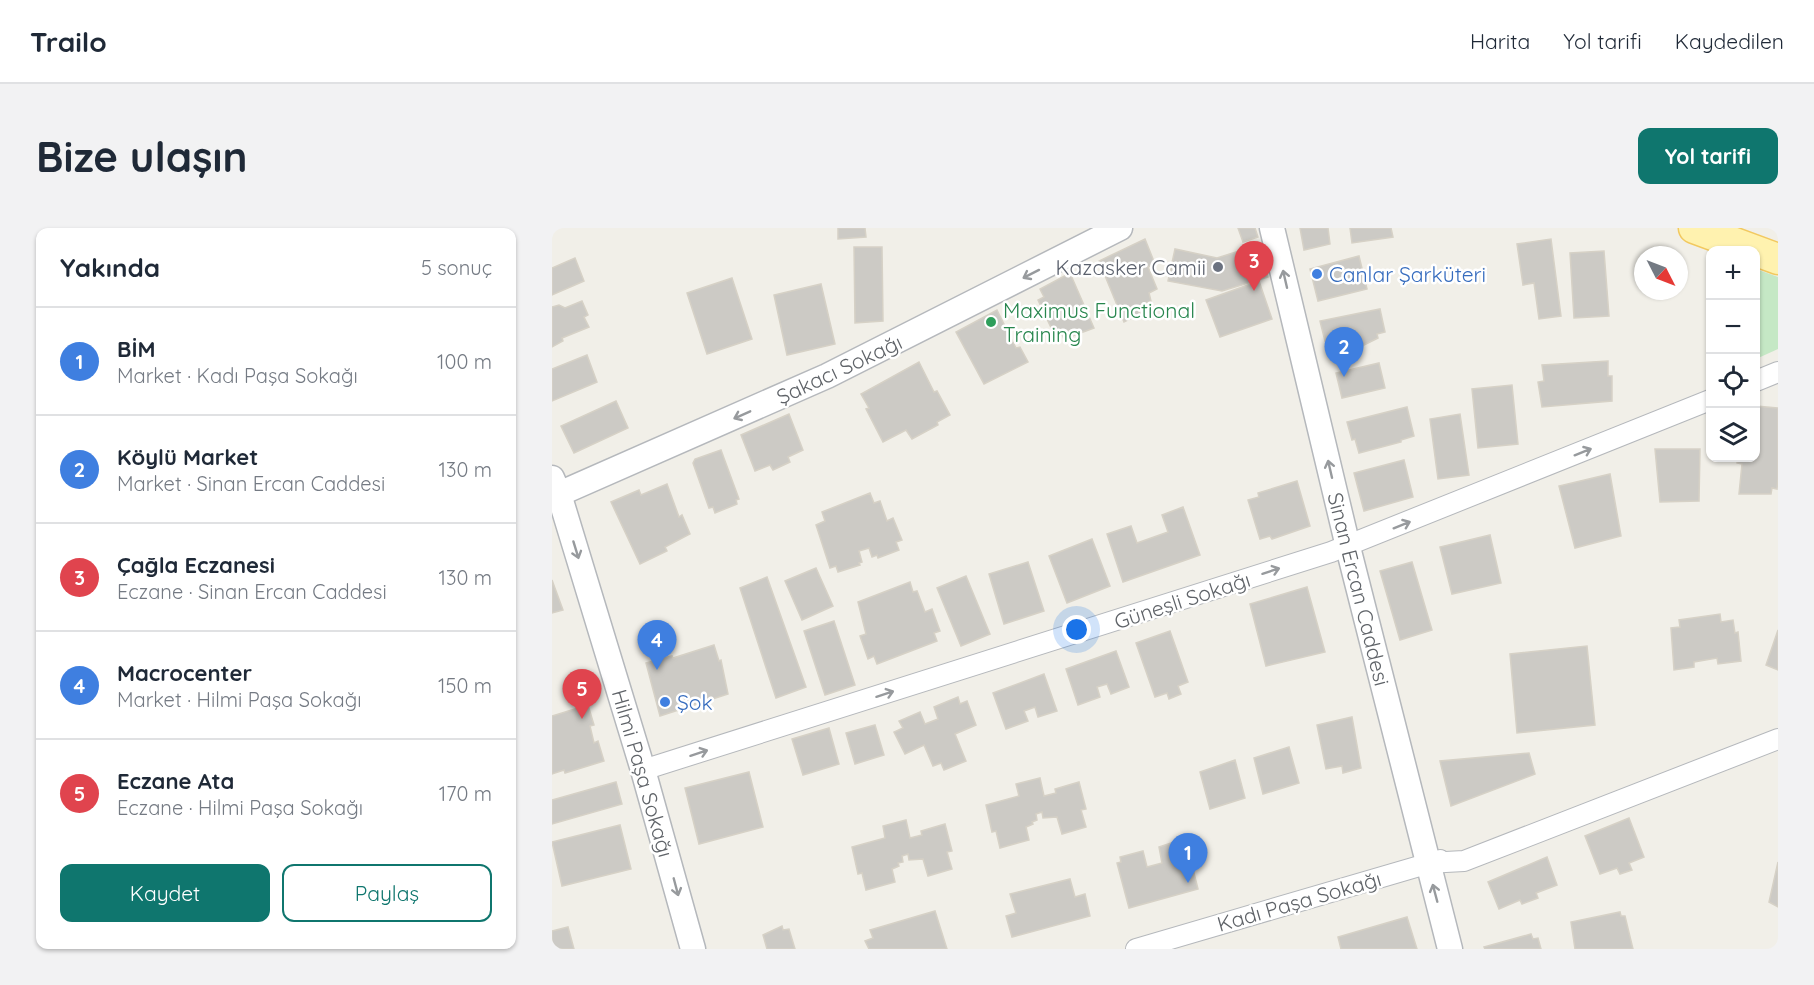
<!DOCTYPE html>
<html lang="tr">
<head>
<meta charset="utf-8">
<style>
	body { margin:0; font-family:Quicksand,sans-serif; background:#f2f2f3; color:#1f2937 }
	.controls { position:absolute; right:18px; top:18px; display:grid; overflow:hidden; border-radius:12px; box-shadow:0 2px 4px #0004 }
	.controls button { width:54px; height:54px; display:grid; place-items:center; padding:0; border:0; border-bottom:2px solid #e0e1e3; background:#fff; color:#1f2937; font:30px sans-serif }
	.compass { position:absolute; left:1082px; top:18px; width:54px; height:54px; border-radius:50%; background:#fff; box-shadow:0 2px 4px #0004; rotate:132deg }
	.you { position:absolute; left:525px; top:402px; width:21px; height:21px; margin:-15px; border:4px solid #fff; border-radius:50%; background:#1a73e8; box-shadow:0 0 0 9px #1a73e833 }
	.badge { display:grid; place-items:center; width:39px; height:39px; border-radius:50%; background:#0f766e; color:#fff; font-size:20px; font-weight:700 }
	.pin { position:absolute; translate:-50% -50px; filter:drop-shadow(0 2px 3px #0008) }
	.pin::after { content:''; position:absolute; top:32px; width:21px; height:18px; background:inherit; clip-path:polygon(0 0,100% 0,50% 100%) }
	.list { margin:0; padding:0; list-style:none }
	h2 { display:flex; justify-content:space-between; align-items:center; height:78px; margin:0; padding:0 24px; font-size:26px }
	h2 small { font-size:20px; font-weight:400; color:#747a83 }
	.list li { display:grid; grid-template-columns:39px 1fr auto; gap:18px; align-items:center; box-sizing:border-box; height:108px; padding:0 24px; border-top:2px solid #e0e1e3 }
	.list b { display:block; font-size:22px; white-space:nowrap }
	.list p { margin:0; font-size:20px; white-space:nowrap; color:#747a83 }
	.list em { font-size:20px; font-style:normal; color:#747a83 }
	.actions { display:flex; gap:12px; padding:18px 24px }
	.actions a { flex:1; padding:14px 0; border:2px solid #0f766e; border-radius:12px; text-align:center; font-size:21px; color:#0f766e }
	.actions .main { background:#0f766e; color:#fff }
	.icon { flex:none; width:33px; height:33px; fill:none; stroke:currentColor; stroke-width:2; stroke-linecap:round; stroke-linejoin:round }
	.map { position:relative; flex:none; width:1226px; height:721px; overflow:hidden; border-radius:12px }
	header { display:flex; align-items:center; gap:36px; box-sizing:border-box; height:84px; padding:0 30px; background:#fff; border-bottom:2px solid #e0e1e3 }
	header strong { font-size:28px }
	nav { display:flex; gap:33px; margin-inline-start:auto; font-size:21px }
	.intro { display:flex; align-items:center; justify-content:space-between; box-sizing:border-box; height:144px; padding:0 36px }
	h1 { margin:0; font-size:42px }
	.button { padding:15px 27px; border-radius:12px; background:#0f766e; color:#fff; font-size:21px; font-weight:700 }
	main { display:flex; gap:36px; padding:0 36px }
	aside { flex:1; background:#fff; border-radius:12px; box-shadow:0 2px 4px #0004 }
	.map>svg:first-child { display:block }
</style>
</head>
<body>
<header>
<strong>Trailo</strong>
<nav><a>Harita</a><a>Yol tarifi</a><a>Kaydedilen</a></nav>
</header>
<div class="intro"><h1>Bize ulaşın</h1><a class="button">Yol tarifi</a></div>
<main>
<aside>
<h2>Yakında<small>5 sonuç</small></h2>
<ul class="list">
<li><span class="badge" style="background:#3f7fe0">1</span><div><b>BİM</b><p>Market · Kadı Paşa Sokağı</p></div><em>100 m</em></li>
<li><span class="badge" style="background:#3f7fe0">2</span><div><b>Köylü Market</b><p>Market · Sinan Ercan Caddesi</p></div><em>130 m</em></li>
<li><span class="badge" style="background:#e0444e">3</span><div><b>Çağla Eczanesi</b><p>Eczane · Sinan Ercan Caddesi</p></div><em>130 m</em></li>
<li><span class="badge" style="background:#3f7fe0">4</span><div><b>Macrocenter</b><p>Market · Hilmi Paşa Sokağı</p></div><em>150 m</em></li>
<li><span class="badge" style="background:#e0444e">5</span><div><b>Eczane Ata</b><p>Eczane · Hilmi Paşa Sokağı</p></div><em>170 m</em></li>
</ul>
<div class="actions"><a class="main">Kaydet</a><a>Paylaş</a></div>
</aside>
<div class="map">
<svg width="1226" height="721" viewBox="0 0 1226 721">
	<rect width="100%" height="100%" fill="#f1efe8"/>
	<polygon fill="#c5e8c5" points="1204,41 1226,49 1226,121 1204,131"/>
	<g fill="#cccac5" stroke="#d6d1c6" stroke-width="1.5">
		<polygon points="286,0 313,0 314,9 286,11"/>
		<polygon points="686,0 703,0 706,9 691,14"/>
		<polygon points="748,0 776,0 778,16 752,22"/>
		<polygon points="798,0 839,0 841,9 800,15"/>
		<polygon points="593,11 603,36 596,39 605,61 597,65 599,73 585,79 588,86 572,94 547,33"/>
		<polygon points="999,11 1009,88 987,91 982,55 971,57 965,16"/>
		<polygon points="706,17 716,49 670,63 616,53 623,21 665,30"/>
		<polygon points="302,19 330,19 331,93 303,95"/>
		<polygon points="1052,23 1057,88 1022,90 1018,25"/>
		<polygon points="807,28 815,61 766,73 758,41"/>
		<polygon points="23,30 32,53 0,67 0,40"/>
		<polygon points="518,45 542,100 512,111 509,105 503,108 486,72 492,69 488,61"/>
		<polygon points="180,50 200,111 155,126 135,65"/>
		<polygon points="707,53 720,91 668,109 654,72"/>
		<polygon points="269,56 283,116 235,127 222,67"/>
		<polygon points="30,73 36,87 32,89 37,99 10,110 11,113 0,119 0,79 7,77 13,80"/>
		<polygon points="828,81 833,104 825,106 826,110 812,117 781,122 778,112 773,113 768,93"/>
		<polygon points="445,82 464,120 468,119 476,134 432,156 404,104"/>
		<polygon points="35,127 45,154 0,173 0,141"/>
		<polygon points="1056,133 1056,148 1060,148 1060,173 990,179 986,154 992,153 990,137"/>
		<polygon points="367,134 382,164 385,163 398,187 385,194 386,197 360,211 354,202 331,214 314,181 317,180 309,166"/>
		<polygon points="827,135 833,160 790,170 784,145"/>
		<polygon points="960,157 966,216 926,220 920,161"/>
		<polygon points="64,173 76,200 22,225 9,198"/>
		<polygon points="1204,178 1226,180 1226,251 1225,261 1220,260 1219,266 1187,266 1190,236 1185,235 1186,230 1204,230"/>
		<polygon points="855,179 862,208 849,212 849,214 807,225 803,211 800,212 795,194"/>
		<polygon points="237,186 251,222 236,229 238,234 221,242 218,237 203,243 189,207"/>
		<polygon points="908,186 917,247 886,251 878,191"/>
		<polygon points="1103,221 1148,221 1147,273 1108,274"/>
		<polygon points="169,222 187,271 184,272 185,276 163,285 161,279 157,280 141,235 143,231"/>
		<polygon points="852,232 861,269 812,283 802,245"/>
		<polygon points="1058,246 1069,308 1023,320 1007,258"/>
		<polygon points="745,253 758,298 720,311 718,308 708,311 696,272 707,269 706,265"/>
		<polygon points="115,256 127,289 130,287 138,306 113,319 115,323 88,336 59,274 87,262 89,267"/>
		<polygon points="318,265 322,275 328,273 335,293 341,290 350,312 344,314 347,322 326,330 325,327 320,329 317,320 307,323 310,334 307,335 308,337 286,344 284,338 278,340 264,297 273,293 270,284"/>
		<polygon points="631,279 648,327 571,354 555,306 579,298 585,315 616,304 610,287"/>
		<polygon points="938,307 949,355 900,366 888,319"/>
		<polygon points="540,311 558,358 515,375 497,328"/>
		<polygon points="476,334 492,383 452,396 437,346"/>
		<polygon points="860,334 880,402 848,412 828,343"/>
		<polygon points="264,340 281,378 250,392 233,353"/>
		<polygon points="414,348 438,406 409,418 385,360"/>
		<polygon points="215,349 254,459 224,470 188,360"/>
		<polygon points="0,352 11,382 0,385"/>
		<polygon points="358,354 361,364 365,363 373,384 380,381 388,403 382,405 385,413 325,436 322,428 316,431 308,408 314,406 306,374"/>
		<polygon points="755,359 773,424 714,438 698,376"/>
		<polygon points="1168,386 1169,394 1181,392 1183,405 1186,404 1189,433 1166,436 1165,430 1142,434 1142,439 1122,442 1119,400 1128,399 1127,392"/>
		<polygon points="282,393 303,457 273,467 252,403"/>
		<polygon points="1226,402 1226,442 1214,437"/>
		<polygon points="618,403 636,454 626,458 629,466 617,471 615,465 603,469 584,415"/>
		<polygon points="162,417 167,433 169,432 176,466 108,488 94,435 120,428 121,430"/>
		<polygon points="1035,418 1043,497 965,505 958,426"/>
		<polygon points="564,423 577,459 559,466 555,456 545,459 548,469 526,477 514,441"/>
		<polygon points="492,446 505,483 486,489 483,479 472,483 476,493 454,501 441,465"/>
		<polygon points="406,469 408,476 415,473 424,497 403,506 414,533 392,542 389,535 381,538 372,517 353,526 342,504 351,500 347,493 368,484 373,496 386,491 382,479"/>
		<polygon points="36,477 42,497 38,498 42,515 46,513 52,533 13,545 12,542 0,546 0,488"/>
		<polygon points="800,489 809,540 791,545 790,538 774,541 765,497"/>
		<polygon points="323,497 332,527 303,536 294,505"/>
		<polygon points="277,500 287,536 251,547 240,511"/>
		<polygon points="737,519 747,555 711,566 702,530"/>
		<polygon points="977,525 983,546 899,578 888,533"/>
		<polygon points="683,532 693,570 658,581 648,544"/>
		<polygon points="197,544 211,599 147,616 133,560"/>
		<polygon points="488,550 492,568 504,565 503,561 527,554 534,581 529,582 534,599 510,606 505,589 491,590 490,584 484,586 485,592 480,594 481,596 474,599 477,612 448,620 444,603 440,604 434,577 467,568 464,556"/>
		<polygon points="64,554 70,576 0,596 0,572"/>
		<polygon points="1077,590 1092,629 1077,635 1080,642 1068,646 1065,640 1048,646 1033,608"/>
		<polygon points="354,592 358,610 370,607 369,603 393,596 400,623 395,624 400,641 376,648 371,631 357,632 356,626 350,628 351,634 346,635 347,638 340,641 343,654 314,662 310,645 306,646 300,619 333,610 331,598"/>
		<polygon points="68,597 79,641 10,658 0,614"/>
		<polygon points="628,612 629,618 635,617 646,661 577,680 565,635 569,634 568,629 591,623 595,639 610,635 607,619"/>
		<polygon points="995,629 1005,657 984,665 986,670 970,676 968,672 947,681 936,654"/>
		<polygon points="1226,634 1226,679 1217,674"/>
		<polygon points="518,651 523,669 533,666 538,688 460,709 454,688 464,685 458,666"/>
		<polygon points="383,683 395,721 317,721 313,713 321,710 318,702"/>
		<polygon points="1068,684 1069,688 1073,688 1081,721 1023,721 1019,694"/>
		<polygon points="855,689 865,721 789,721 786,709"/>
		<polygon points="230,698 231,702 237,701 243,721 215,721 211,707"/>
		<polygon points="16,699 22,721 0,721 0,703"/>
		<polygon points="979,706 981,711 986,710 989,721 933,721 932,719"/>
	</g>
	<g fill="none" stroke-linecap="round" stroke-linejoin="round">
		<g stroke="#b5b8bc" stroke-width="22">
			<g id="minor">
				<polyline points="1204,153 1226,144"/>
				<polyline points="91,542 779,324 1158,172"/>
				<polyline points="875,635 912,633 1226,511"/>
				<polyline points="584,721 888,632"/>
			</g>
		</g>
		<g stroke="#b5b8bc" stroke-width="27">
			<g id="tertiary">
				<polyline points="720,0 798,327 898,721"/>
				<polyline points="0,250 7,266 91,542 141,721"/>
				<polyline points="0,269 275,148 568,0"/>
			</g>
		</g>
		<g stroke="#f2c960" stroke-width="33">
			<polyline id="primary" points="1142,0 1226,31"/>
		</g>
		<use href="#minor" stroke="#fff" stroke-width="20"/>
		<use href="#tertiary" stroke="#fff" stroke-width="24"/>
		<use href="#primary" stroke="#fff2af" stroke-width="30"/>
	</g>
	<defs><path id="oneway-shaft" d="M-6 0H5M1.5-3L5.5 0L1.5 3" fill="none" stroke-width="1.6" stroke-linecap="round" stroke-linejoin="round" transform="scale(1.5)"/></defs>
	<g stroke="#979a9d">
		<use href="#oneway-shaft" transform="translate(479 46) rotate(153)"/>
		<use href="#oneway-shaft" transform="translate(733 51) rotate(-103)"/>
		<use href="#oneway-shaft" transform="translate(190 187) rotate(156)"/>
		<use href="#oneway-shaft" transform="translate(1031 224) rotate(-22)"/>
		<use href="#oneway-shaft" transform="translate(778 241) rotate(-103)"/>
		<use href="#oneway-shaft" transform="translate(850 297) rotate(-22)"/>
		<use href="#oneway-shaft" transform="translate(24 322) rotate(73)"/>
		<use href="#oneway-shaft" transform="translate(719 343) rotate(-18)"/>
		<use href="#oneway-shaft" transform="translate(333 466) rotate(-18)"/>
		<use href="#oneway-shaft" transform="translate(147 525) rotate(-18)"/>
		<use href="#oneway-shaft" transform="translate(124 659) rotate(75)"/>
		<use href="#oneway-shaft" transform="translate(883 665) rotate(-105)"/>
	</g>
	<circle fill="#6b7280" stroke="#fff" stroke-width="2" cx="666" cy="39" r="6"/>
	<g fill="#3f7fe0" stroke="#fff" stroke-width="2">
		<circle cx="765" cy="46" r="6"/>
		<circle cx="113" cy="474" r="6"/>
	</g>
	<circle fill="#2e9e5b" stroke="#fff" stroke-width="2" cx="439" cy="94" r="6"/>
	<g text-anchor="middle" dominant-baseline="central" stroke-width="5" stroke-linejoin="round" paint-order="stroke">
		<g font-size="21" fill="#5b616d" stroke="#fff" text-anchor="end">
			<text x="654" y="39">Kazasker Camii</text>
		</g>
		<g font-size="21" fill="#366cbe" stroke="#fff" text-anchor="start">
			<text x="777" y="46">Canlar Şarküteri</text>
			<text x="125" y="474">Şok</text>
		</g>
		<g font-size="21" fill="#27864d" stroke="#fff" text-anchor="start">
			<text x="451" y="82">Maximus Functional<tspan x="451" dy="24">Training</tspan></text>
		</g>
		<g font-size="21" fill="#5f6368" stroke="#fff">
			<text transform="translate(287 141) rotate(-25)">Şakacı Sokağı</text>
			<text transform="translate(807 361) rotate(76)">Sinan Ercan Caddesi</text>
			<text transform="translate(630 372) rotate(-18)">Güneşli Sokağı</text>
			<text transform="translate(91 545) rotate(74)">Hilmi Paşa Sokağı</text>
			<text transform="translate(747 673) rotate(-16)">Kadı Paşa Sokağı</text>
		</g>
	</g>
</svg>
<div class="controls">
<button>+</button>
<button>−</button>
<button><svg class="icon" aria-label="locate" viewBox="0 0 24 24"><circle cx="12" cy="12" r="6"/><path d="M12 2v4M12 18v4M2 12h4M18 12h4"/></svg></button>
<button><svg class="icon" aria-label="layers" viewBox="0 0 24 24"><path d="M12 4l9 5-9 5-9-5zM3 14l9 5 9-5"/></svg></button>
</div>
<svg class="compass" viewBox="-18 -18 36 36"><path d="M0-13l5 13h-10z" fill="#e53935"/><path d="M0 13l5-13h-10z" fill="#747a83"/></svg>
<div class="you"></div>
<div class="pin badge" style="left:636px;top:655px;background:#3f7fe0">1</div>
<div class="pin badge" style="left:792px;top:149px;background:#3f7fe0">2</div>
<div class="pin badge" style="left:702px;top:63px;background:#e0444e">3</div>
<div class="pin badge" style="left:105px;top:442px;background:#3f7fe0">4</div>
<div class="pin badge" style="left:30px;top:491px;background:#e0444e">5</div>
</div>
</main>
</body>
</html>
